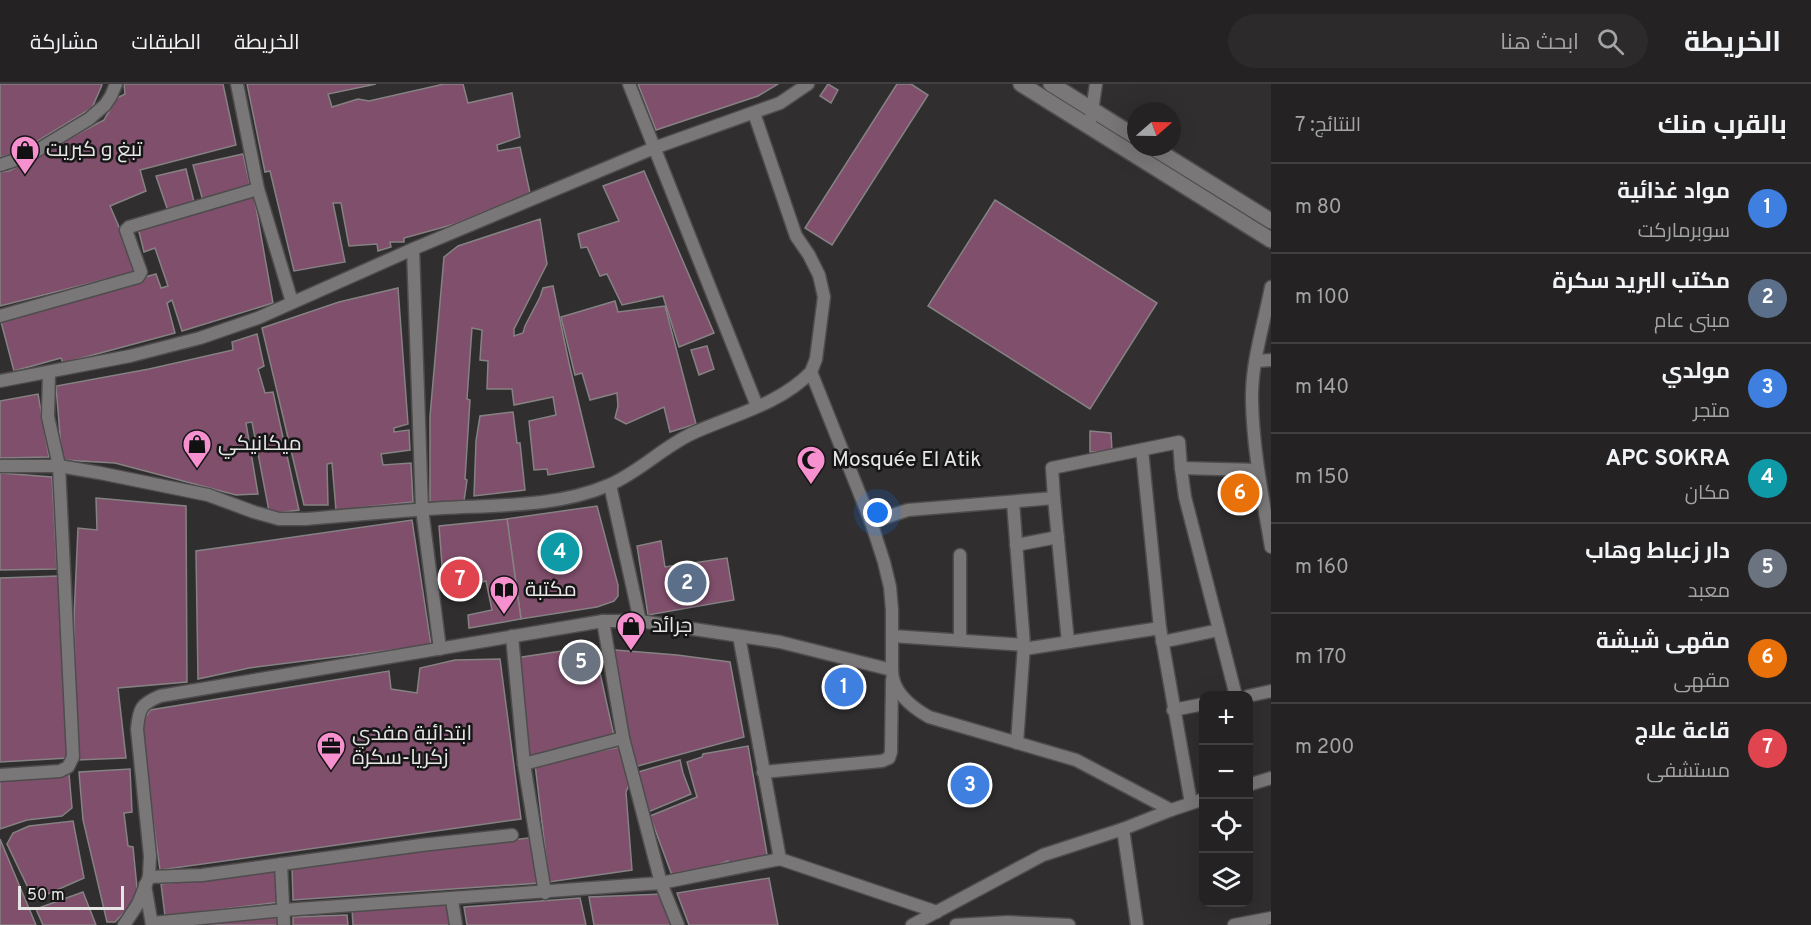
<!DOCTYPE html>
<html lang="ar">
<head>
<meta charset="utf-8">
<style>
	body { margin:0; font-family:Overpass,Cairo,sans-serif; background:#2c2a2b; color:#f1f3f6; direction:rtl }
	.controls { position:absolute; right:18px; bottom:18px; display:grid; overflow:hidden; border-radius:12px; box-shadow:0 6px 24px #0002 }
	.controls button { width:54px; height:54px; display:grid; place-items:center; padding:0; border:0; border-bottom:2px solid #413f41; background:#242223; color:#f1f3f6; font:30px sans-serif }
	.compass { position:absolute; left:1127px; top:18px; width:54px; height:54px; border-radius:50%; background:#242223; box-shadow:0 6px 24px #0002; rotate:70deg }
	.scale { position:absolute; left:18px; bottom:15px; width:106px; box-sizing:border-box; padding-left:6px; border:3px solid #e7e6e7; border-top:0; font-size:16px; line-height:21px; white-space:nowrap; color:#e7e6e7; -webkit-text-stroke:4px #171617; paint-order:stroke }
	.you { position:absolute; left:878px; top:429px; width:21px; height:21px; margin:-15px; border:4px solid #fff; border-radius:50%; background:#1a73e8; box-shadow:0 0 0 9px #1a73e833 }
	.badge { display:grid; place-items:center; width:39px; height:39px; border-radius:50%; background:#f790ce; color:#fff; font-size:20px; font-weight:700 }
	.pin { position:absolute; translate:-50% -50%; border:3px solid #fff; box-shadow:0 2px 6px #0006 }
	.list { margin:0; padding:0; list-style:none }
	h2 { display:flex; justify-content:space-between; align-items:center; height:78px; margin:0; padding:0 24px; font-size:26px }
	h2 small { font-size:20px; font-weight:400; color:#a3a4a6 }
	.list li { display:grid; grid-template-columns:39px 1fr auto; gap:18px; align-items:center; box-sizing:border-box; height:90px; padding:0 24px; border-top:2px solid #413f41 }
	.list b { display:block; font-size:22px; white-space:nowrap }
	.list p { margin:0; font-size:20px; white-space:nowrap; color:#a3a4a6 }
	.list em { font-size:20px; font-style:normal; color:#a3a4a6 }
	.icon { flex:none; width:33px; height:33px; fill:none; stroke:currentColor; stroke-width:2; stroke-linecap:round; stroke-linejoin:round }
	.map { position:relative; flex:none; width:1271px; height:841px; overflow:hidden; direction:ltr }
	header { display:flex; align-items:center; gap:36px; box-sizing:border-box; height:84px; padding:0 30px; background:#242223; border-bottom:2px solid #413f41 }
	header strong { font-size:28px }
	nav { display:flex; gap:33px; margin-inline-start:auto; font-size:21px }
	.search { width:420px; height:54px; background:#2c2a2b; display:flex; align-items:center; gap:15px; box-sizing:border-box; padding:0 21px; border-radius:33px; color:#a3a4a6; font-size:22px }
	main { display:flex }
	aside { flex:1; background:#242223 }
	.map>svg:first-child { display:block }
</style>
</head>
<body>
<header>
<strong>الخريطة</strong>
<div class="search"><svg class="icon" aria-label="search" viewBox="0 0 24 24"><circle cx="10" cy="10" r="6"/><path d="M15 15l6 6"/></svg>ابحث هنا</div>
<nav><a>الخريطة</a><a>الطبقات</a><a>مشاركة</a></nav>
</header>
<main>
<aside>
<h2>بالقرب منك<small>النتائج: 7</small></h2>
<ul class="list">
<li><span class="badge" style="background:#3f7fe0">1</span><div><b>مواد غذائية</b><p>سوبرماركت</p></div><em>80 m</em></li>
<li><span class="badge" style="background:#5c6f8a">2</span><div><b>مكتب البريد سكرة</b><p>مبنى عام</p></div><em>100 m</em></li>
<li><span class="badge" style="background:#3f7fe0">3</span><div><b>مولدي</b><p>متجر</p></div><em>140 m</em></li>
<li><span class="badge" style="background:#0f9aa8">4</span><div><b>APC SOKRA</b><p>مكان</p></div><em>150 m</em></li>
<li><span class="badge" style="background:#6b7280">5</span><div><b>دار زعباط وهاب</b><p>معبد</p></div><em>160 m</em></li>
<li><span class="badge" style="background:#e8710a">6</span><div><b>مقهى شيشة</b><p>مقهى</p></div><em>170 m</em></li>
<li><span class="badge" style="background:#e0444e">7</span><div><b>قاعة علاج</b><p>مستشفى</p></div><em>200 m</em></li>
</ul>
</aside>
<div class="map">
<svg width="1271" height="841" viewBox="0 0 1271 841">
	<rect width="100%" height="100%" fill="#302e2f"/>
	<g fill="#804f6c" stroke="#858283" stroke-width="1.5">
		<polygon points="0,0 101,0 102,1 92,24 18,69 0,73"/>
		<polygon points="124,0 223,0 236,61 140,86 146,107 110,122 138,187 0,222 0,88 9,87 104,36 117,14 125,10"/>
		<polygon points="247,0 376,0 328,10 332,23 358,15 369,17 444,0 463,0 468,19 512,9 520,53 497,61 498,67 520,63 530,109 455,140 404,154 404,158 390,158 391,163 378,167 377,160 349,162 341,119 333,119 345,178 294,187 270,87 265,88"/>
		<polygon points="638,0 778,0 758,12 656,46"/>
		<polygon points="828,0 838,6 831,19 820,12"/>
		<polygon points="897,0 911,0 928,11 832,161 805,144"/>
		<polygon points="243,70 250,101 203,117 193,81"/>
		<polygon points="186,85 194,118 168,127 156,92"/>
		<polygon points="644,87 714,249 679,263 663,212 622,221 607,190 600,192 587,163 581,164 578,150 619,137 603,102"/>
		<polygon points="254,112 273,219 182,247 172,216 167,219 175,249 63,279 61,274 14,287 0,234 156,190 161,204 168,202 155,164 144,168 138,144"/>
		<polygon points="995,116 1157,219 1090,325 928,222"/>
		<polygon points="540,135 547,180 514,245 514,252 523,249 525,242 540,213 543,204 553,202 569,279 594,383 548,391 547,385 534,386 529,337 556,331 553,313 514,321 512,305 487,305 488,277 480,276 482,246 472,244 467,315 470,316 465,395 467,396 464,417 430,421 430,332 444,173 458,162"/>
		<polygon points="398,204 408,340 394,344 394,348 409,346 410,366 381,370 383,381 411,379 413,418 336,426 332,379 327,380 328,421 304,421 262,244 339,218"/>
		<polygon points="615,217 618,228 665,222 696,340 670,348 664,323 626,340 615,334 618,322 617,309 590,316 582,289 575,291 561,233"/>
		<polygon points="257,250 264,282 258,285 265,309 273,308 299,426 278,429 269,427 252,338 246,339 258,410 236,411 115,379 62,376 56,302 149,285 233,266 232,258"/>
		<polygon points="707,262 714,285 699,291 691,266"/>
		<polygon points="38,310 49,373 0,374 0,317"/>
		<polygon points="513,328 517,359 520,359 525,406 474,412 476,357 480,332"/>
		<polygon points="1090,347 1111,349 1112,367 1090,368"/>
		<polygon points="0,389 52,393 57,485 0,486"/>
		<polygon points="96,414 186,422 187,598 118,604 126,674 77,676 74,534 78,444 97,446"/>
		<polygon points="597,422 618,501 618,512 614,517 597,523 521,535 507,435"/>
		<polygon points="507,435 521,535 469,544 468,531 492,526 486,497 444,507 439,442"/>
		<polygon points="412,436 431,561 249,584 198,595 196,467"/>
		<polygon points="661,457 665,483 727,474 734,516 648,531 637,462"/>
		<polygon points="58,492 68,674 0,678 0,494"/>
		<polygon points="594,562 614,652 528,673 516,574"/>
		<polygon points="603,565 677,571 730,578 744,653 634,683"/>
		<polygon points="500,575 521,735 160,786 140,642 150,626 389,587 391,605 417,609 420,584 455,576"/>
		<polygon points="748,662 768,776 731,784 728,777 695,789 673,794 650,732 697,713 687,678 702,673 703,670"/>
		<polygon points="620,663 629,701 626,708 632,786 549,798 535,680"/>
		<polygon points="680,676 683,689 691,710 648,728 638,688"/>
		<polygon points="130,685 132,728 124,729 128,762 133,763 138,814 115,838 107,838 83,736 79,688"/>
		<polygon points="69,690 72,724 62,732 27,736 0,745 0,694"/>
		<polygon points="73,737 84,794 34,816 7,760 13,749 29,742"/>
		<polygon points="536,753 540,799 293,816 292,783"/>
		<polygon points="0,755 20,803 36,841 0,841"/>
		<polygon points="280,786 281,818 165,832 161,800"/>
		<polygon points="769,794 778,841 689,841 677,809"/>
		<polygon points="83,808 96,841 43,841 36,825"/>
		<polygon points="662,810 672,841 594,841 589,813"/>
		<polygon points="580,814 586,841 467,841 464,823"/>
		<polygon points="449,819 451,841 353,841 352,825"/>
		<polygon points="347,831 348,841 293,841 293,833"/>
		<polygon points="274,833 282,836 283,841 179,841"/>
	</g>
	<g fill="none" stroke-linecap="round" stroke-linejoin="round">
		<g stroke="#4e4c4d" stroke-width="15">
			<g id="street">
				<polyline points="237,0 258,105 292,218"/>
				<polyline points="629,0 757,322"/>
				<polyline points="754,29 796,152 809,171 819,191 824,213 816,275 811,288"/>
				<polyline points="1091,34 1096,0"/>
				<polyline points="0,81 28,72 89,35 105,21 111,12 116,0"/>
				<polyline points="413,165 422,425 440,565"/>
				<path d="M1271,203C1264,240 1251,279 1252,317C1253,366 1263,415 1271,463"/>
				<polyline points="0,232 138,193 141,188 126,146 129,143 258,105"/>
				<polyline points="1256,277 1271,276"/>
				<polyline points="0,297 130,272 200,254 258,234 413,165 654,64 780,19 808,0"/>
				<polyline points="1142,366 1160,544 1191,719"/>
				<path d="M0,382H59L100,389L208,411L254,428L279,435H306C352,431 397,427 443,424C498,421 558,423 609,401C639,388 662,364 691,350C732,331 779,321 811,288L871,438L884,478L890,503L892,526V586"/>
				<polyline points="1181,384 1185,413 1236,612"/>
				<polyline points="610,401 640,537"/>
				<polyline points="1054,414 1068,558"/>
				<polyline points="1013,418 1024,561 1017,659"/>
				<polyline points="871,438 908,426 1054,414 1052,384 1179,358 1181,384 1258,386"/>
				<polyline points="1016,461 1058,453"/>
				<polyline points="960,471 960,555"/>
				<polyline points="603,537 623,654 661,799 678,841"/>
				<polyline points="512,552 524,680 545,809"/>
				<polyline points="739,552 780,775"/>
				<polyline points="892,552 1024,561"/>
				<polyline points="1162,558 1219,546"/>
				<polyline points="1024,565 1160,544"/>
				<polyline points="1248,612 1271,607"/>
				<polyline points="1173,626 1204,620"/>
				<polyline points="524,680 623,654"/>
				<polyline points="763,688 882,677 889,674 891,668 892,596"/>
				<polyline points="0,691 60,687 68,683 73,673 59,382 48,333 49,288"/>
				<polyline points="1248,701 1271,694"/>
				<polyline points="1123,745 1137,841"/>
				<polyline points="281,780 284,841"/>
				<polyline points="149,793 202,791 421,761 512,751"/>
				<polyline points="145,801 152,841"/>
				<polyline points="452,816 456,841"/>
				<polyline points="152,839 284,826 661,799 780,775 937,828"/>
				<path d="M124,841L138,820L149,793L150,772L137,645C139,624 141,620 160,612L603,537H640L780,558L892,586C892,607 911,623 929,633L1076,676L1171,726L1204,715"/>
				<polyline points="912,841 1043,771 1123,745 1171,726"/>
				<polyline points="956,841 1008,838 1069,841"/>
				<polyline points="1234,841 1271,834"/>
			</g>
		</g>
		<g stroke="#4e4c4d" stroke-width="18">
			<g id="secondary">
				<polyline points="1021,0 1271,156"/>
				<polyline points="1051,0 1136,53"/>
				<polyline points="1152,63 1271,137"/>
			</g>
		</g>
		<use href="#street" stroke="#7a7778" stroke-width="12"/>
		<use href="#secondary" stroke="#7a7778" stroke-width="15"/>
	</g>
	<defs>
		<g id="shop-pin" transform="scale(1.5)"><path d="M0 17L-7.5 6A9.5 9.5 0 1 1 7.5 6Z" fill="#f790ce" stroke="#171617"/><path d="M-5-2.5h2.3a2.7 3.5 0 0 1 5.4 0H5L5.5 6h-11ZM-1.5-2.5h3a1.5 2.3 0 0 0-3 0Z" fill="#111"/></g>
		<g id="mosque-pin" transform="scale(1.5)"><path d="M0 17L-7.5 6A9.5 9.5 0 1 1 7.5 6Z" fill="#f790ce" stroke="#171617"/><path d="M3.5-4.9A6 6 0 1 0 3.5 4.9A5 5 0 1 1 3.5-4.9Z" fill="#111"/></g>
		<g id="library-pin" transform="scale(1.5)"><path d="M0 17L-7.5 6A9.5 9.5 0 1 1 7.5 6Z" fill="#f790ce" stroke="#171617"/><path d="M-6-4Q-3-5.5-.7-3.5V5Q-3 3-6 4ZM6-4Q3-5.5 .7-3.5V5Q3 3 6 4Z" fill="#111"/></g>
		<g id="office-pin" transform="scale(1.5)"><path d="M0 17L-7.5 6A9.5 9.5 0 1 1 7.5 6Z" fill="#f790ce" stroke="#171617"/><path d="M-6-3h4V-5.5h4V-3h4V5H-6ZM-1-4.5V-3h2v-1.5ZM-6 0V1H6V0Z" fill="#111"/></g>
	</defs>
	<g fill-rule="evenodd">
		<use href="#shop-pin" x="25" y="66"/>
		<use href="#shop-pin" x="197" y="360"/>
		<use href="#mosque-pin" x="811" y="376"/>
		<use href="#library-pin" x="504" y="506"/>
		<use href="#shop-pin" x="631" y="542"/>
		<use href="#office-pin" x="331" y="662"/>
	</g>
	<g text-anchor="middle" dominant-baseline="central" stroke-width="5" stroke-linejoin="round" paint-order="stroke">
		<g font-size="21" fill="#e7e6e7" stroke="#171617" text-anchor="start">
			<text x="46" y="66">تبغ و كبريت</text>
			<text x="218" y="360">ميكانيكي</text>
			<text x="832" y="376">Mosquée El Atik</text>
			<text x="525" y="506">مكتبة</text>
			<text x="652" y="542">جرائد</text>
			<text x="352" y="650">ابتدائية مفدي<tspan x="352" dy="24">زكريا-سكرة</tspan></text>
		</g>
	</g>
</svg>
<div class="controls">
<button>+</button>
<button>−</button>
<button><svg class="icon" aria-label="locate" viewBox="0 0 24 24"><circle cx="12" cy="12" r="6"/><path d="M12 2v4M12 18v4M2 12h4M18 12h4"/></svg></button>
<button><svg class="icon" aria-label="layers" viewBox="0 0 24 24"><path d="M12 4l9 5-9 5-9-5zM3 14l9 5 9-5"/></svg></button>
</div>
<svg class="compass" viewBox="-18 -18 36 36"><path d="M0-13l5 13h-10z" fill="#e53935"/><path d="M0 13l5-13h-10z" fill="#a3a4a6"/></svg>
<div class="scale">50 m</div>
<div class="you"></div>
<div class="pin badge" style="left:844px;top:603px;background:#3f7fe0">1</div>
<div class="pin badge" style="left:687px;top:499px;background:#5c6f8a">2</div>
<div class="pin badge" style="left:970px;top:701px;background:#3f7fe0">3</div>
<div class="pin badge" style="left:560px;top:468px;background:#0f9aa8">4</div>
<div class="pin badge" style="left:581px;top:578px;background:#6b7280">5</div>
<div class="pin badge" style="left:1240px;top:409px;background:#e8710a">6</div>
<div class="pin badge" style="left:460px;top:495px;background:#e0444e">7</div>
</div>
</main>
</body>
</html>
